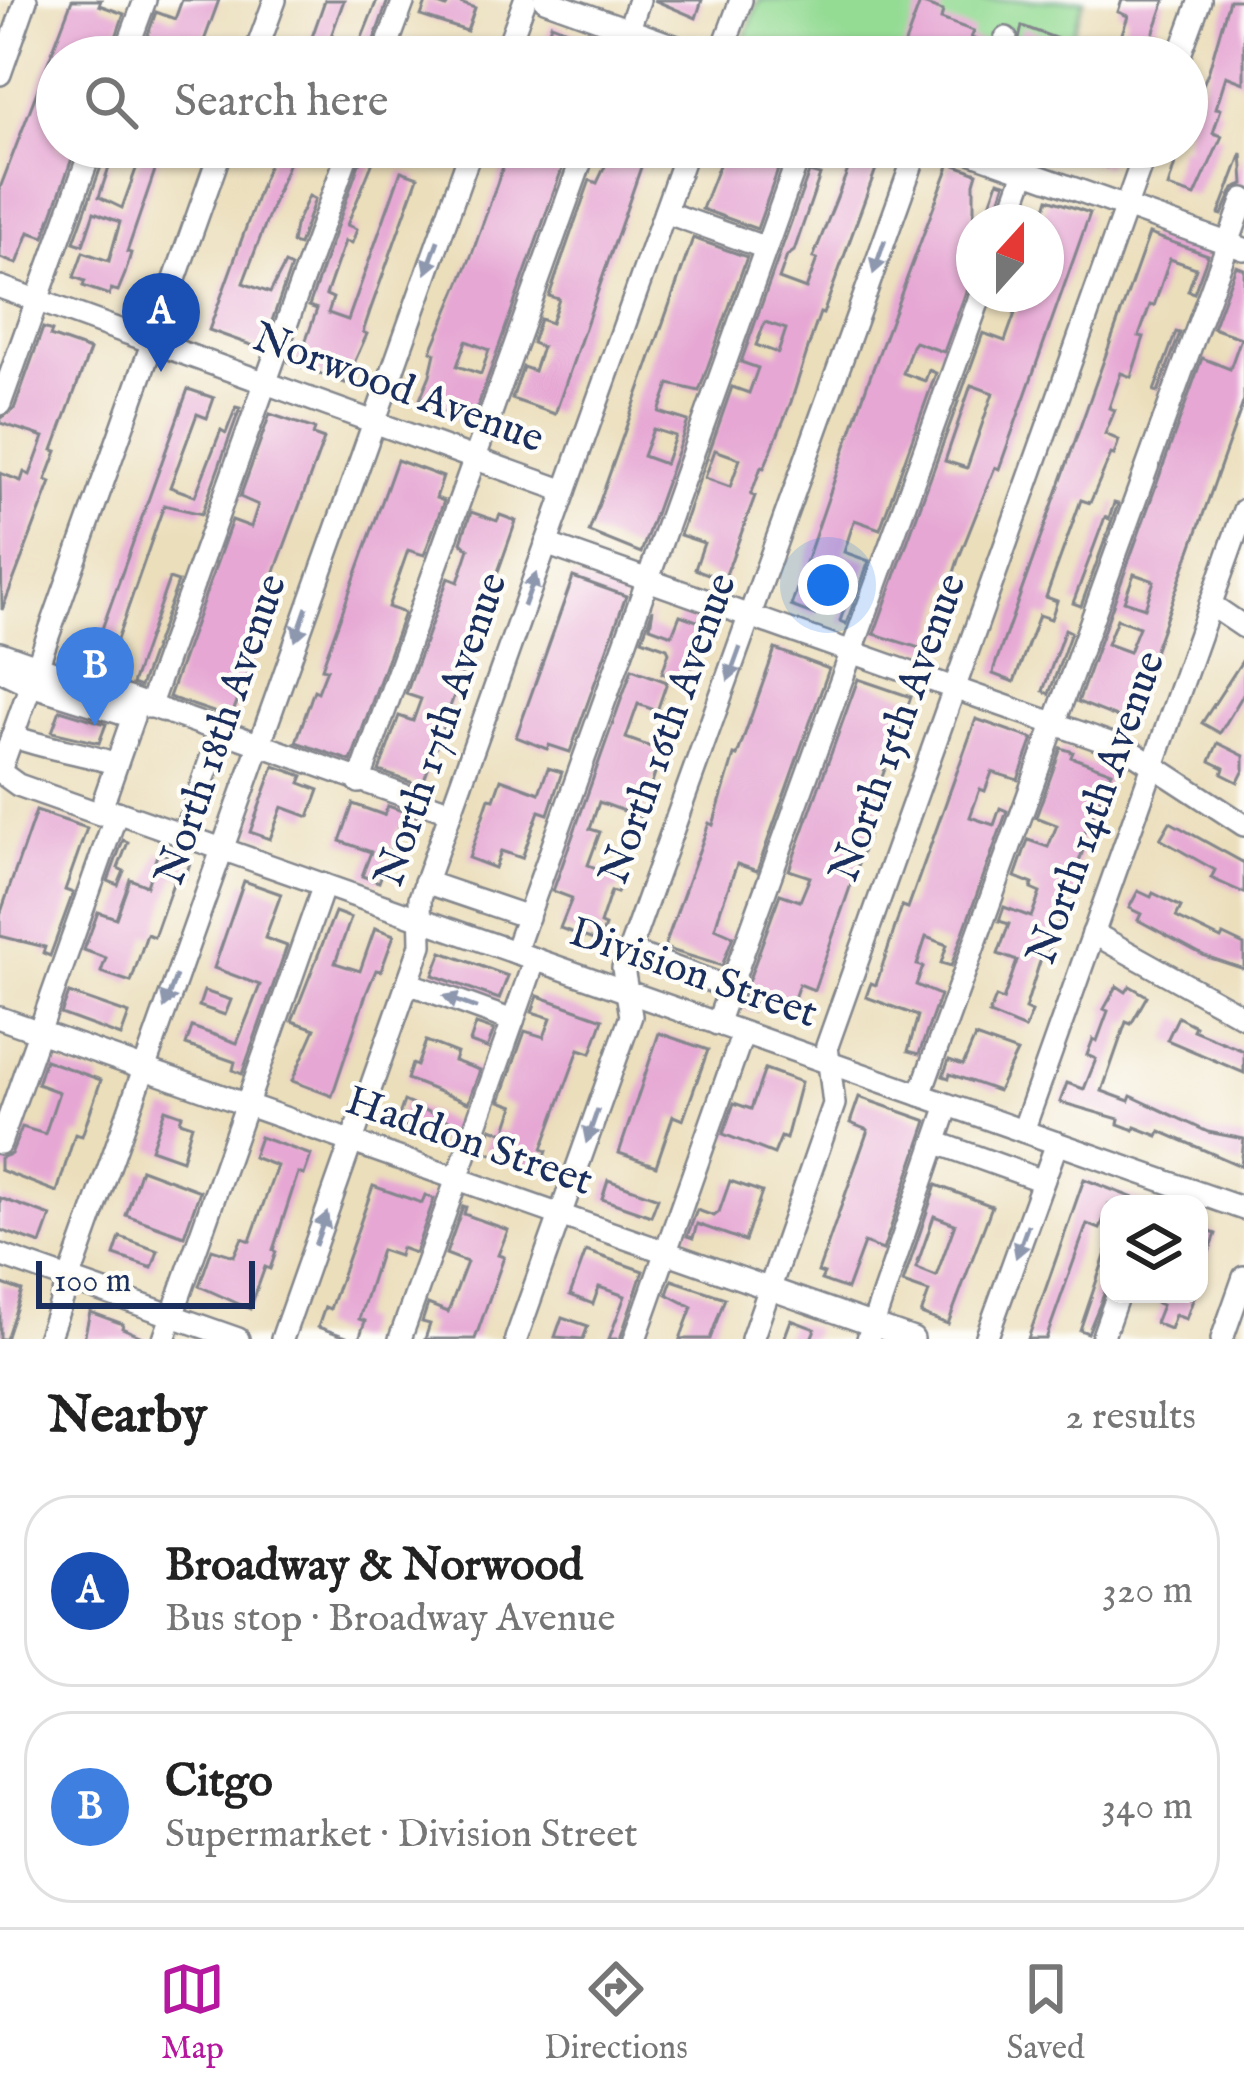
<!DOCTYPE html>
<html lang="en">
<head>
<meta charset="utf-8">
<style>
	body { margin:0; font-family:"IM FELL English",serif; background:#f6f6f6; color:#222 }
	.controls { position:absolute; right:36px; bottom:36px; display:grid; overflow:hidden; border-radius:24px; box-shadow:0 3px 9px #0004 }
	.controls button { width:108px; height:108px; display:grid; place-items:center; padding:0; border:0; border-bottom:3px solid #e0e0e0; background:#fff; color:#222; font:60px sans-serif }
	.compass { position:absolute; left:956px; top:204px; width:108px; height:108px; border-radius:50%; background:#fff; box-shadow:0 3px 9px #0004; rotate:21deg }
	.scale { position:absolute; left:36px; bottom:30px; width:219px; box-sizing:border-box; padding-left:12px; border:6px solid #1b2f5e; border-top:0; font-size:33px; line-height:42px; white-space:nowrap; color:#1b2f5e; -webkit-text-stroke:9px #fdfcf7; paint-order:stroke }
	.you { position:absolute; left:828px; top:585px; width:42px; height:42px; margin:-30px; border:9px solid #fff; border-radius:50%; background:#1a73e8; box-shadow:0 0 0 18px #1a73e833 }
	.badge { display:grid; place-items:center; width:78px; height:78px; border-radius:50%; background:#b5179e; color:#fff; font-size:39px; font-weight:700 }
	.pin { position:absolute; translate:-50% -99px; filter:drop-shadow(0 3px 6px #0008) }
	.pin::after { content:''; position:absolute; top:63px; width:42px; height:36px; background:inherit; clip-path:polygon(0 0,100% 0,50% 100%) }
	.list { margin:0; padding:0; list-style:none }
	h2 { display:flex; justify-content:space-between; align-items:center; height:156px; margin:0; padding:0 48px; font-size:51px }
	h2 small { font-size:39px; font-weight:400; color:#767676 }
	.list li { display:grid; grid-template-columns:78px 1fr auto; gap:36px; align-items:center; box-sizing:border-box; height:192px; margin:0 24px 24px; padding:0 24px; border:3px solid #e0e0e0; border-radius:48px }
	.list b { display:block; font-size:45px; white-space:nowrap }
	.list p { margin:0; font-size:39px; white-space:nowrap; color:#767676 }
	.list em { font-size:39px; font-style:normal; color:#767676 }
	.icon { flex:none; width:66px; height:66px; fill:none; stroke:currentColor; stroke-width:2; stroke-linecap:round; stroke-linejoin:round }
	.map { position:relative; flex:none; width:1244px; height:1339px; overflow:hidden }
	.search { position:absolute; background:#fff; box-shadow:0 3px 9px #0004; left:36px; right:36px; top:36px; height:132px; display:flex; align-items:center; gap:30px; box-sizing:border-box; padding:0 42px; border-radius:66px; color:#767676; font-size:45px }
	.sheet { height:588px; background:#fff }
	nav { display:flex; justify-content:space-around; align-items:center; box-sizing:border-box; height:168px; border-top:3px solid #e0e0e0; background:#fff; font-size:33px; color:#767676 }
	nav a { display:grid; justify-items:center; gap:6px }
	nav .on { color:#b5179e }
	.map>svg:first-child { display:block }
</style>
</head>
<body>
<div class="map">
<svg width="1244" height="1339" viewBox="0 0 1244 1339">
	<rect width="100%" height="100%" fill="#fdfcf7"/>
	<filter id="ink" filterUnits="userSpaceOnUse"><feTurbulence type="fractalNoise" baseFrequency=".00833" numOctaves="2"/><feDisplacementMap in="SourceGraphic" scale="24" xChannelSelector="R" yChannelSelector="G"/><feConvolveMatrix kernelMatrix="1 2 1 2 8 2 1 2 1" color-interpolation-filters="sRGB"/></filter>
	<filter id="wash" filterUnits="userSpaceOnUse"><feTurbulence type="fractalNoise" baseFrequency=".004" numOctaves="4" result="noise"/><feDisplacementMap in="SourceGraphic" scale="48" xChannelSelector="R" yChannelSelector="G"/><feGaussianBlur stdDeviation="2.7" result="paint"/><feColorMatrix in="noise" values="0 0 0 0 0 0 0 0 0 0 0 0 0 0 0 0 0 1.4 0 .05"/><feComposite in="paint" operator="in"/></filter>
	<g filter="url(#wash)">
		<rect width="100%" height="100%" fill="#ebdebb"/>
		<polygon fill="#94db94" stroke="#588579" stroke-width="3" points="759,0 1084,0 1064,57 772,57 742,46"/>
		<g id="blocks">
			<g fill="#e6a7d4" fill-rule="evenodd">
				<polygon points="72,0 101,0 99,5 124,14 109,57 57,57 57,147 75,150 44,237 29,232 17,264 0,258 0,188"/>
				<polygon points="182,0 219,0 198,57 140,57 156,12 175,19"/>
				<polygon points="325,0 344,0 329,42 367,57 305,57"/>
				<polygon points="377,0 388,0 369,54 357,50"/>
				<polygon points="427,0 446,7 451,0 475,8 467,31 421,16"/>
				<polygon points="654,0 702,0 696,18"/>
				<polygon points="1122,0 1165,0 1145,57 1114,57 1128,16 1118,12"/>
				<polygon points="1229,0 1244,0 1244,83 1226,76 1216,108 1221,109 1213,133 1222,136 1195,196 1168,187 1180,147 1187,147 1187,123 1209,70"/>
				<polygon points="920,3 943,11 941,19 974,31 971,38 988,44 984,57 900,57"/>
				<polygon points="551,24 607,46 604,57 540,57"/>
				<polygon points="1022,26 1066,42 1061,57 1015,57"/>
				<polygon points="404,42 441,55 441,57 399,57"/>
				<polygon points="144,147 163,147 127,252 131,253 125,274 118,291 111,289 109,295 83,286 85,281 74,277 83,252 109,261 120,222 94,212 83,245 74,242 103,161 110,164 99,197 122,208"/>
				<polygon points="275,147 292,147 290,159 243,283 270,293 285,264 291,267 262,349 209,330"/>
				<polygon points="365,147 379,147 347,225 357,229 352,243 345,241 326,295 333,298 328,313 348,320 401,171 418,177 370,311 363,332 367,334 345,383 289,362 294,346 303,349 317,309 309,306"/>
				<path d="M510,147L569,149L470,428L464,426L465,421L419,402L430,375L435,353L431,351L472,254ZM466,341L489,350L481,374L457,366Z"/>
				<polygon points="614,147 648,147 555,414 512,399 523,367 534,371 542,347 532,343 540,319 551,323 559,299 549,296 572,230 590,180 597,183"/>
				<polygon points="726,147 746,147 773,156 776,147 786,147 757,229 702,209"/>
				<path d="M857,147H884L823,314L820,313L812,336L791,402L764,468L761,467L751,495L755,496L724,580L695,569L704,543L680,535L732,387L749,393L758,368L741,362L809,172L820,175L794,251L787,256L779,279L806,289L817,259L813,258ZM765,322L786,329L778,353L756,345ZM715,450L740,459L730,487L705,478Z"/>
				<polygon points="1056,147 1100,147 1112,151 1106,167"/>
				<polygon points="1242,153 1244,184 1234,188 1222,215 1219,214"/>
				<polygon points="950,163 977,173 974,183 974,281 967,289 944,352 915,342 912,346 903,373 925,381 929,370 936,373 880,529 855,520 853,524 844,552 869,561 846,624 840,621 848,598 824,590 815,615 791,606 867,385"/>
				<polygon points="998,181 1005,183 992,222 984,222"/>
				<polygon points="309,196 315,199 299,245 292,243 295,226"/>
				<path d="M1048,199L1090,213L999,469L995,467L958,560L929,651L874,634L983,333L1005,341L1022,294H1046V222H1041ZM971,385L993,393L967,468L945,461Z"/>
				<polygon points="1149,234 1208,255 1194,293 1188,291 1196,268 1170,259 1154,306 1150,305 1139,336 1144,337 1131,377 1121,373 1109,408 1115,410 1105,434 1119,440 1114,455 1111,454 1090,503 1081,500 1046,597 1057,601 1051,619 1039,615 1014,682 993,674 994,668"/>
				<path d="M693,238L747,257L699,391L669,384L659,412L688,421L641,553L589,532ZM653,429L675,436L665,464L643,456Z"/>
				<path d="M1236,266L1244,269V400L1129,722L1078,702L1202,358L1230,369L1231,366L1241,338L1213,328ZM1134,574L1154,581L1145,608L1124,601ZM1117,619L1139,627L1129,652L1107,644Z"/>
				<polygon points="43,328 52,331 50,336 90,350 53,450 57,451 46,480 51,482 2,610 0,473 21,481 24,472 30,475 44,437 0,423 0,419 14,409"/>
				<polygon points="1176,332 1180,333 1158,392 1154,391"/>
				<polygon points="188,389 214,398 207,418 197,414 170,487 195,496 221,430 226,433 236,407 240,408 202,514 164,505 105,674 88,668"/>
				<polygon points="270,414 315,429 313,435 324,439 264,601 273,604 231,718 169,697 232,520 251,527 258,505 240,497"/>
				<polygon points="397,460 443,477 436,498 444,501 424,555 408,550 388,607 404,613 351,761 296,742 314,690 318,692 327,669 322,668"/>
				<polygon points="1114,503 1118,504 1081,606 1073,603 1105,517 1109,519"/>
				<polygon points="471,512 497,521 500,515 516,521 422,786 379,771 399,716 413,721 421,699 406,694 448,578 458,582 469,549 461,542"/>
				<polygon points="573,577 626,596 570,752 549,745 547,749 516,737"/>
				<polygon points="169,579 178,582 140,687 132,684"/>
				<polygon points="653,609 650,627 672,635 680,615 708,625 687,682 662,673 669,652 667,648 642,639"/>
				<polygon points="1065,629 1071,632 1049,694 1043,691"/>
				<polygon points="775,649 829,669 757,871 737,864 721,908 715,928 733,936 722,966 664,948 709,823 713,825 734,755 737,756"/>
				<polygon points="1244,658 1244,693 1220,733 1202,723"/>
				<polygon points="632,669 667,682 657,711 638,704 626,738 662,751 641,817 599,802 590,829 600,832 588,865 622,878 617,893 611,891 600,924 605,926 599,942 560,928 572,898 553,891"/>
				<polygon points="858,679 911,697 877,791 883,793 814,990 799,984 790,1010 757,999 752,1012 739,1007 780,894 800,901 810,877 789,870"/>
				<polygon points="60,710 106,724 99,743 52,732"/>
				<polygon points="976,719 1033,739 1018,780 992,772 985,791 980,789 970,817 994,825 1000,808 1007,811 951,966 941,963 947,945 926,937 917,965 923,967 916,985 940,995 919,1054 908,1051 918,1016 866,997 871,983 876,985 902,906 908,908"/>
				<polygon points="1218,743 1244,756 1244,770 1238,782 1222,774 1224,768 1210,761"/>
				<polygon points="1061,748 1073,752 1071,757 1112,772 1078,848 1083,850 1073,879 1080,882 1072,904 1067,902 1047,957 1042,955 1025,1009 1032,1012 1025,1029 989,1014 996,997 1003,1000 1017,961 998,954 1009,924 999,921 1004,907 1031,917 1040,893 1031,889 1033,884 1015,877 1028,840 1048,847 1057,825 1036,817"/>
				<polygon points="274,766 303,776 300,783 319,790 309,817 282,807 270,839 250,832"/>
				<polygon points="548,768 562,772 548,814 539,811 522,858 501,851 495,868 469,858 489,798 494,799 501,779 539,793"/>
				<polygon points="353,804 384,815 388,806 419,817 414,832 399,827 379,882 362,876 371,852 340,841"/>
				<polygon points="36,811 87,828 65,890 73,893 50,956 43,953 45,947 0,936 0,915"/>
				<polygon points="1170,822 1244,863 1244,893 1211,878 1215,870 1160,839"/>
				<polygon points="123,840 128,842 118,868 124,871 118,885 108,881"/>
				<polygon points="158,852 190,863 185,878 176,875 154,937 147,934 131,982 101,972 106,958 84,950 98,912 116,918 130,879 147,886"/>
				<polygon points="244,881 281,894 265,938 287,946 242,1074 233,1070 235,1062 186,1045 192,1027 237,1043 260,985 214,968"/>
				<polygon points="1138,891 1151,897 1153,893 1181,907 1176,917 1221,939 1223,935 1244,945 1244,969 1205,956 1138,920 1141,914 1129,908"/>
				<polygon points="335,912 351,918 335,963 360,971 375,928 394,935 381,971 376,970 366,994 332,1096 292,1081 315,1029 292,1021"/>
				<polygon points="442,952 508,976 499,999 433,975"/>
				<polygon points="1117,986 1126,992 1130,986 1147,996 1131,1024 1126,1022 1102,1091 1129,1101 1131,1096 1208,1132 1244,1139 1241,1166 1160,1131 1158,1136 1135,1127 1134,1130 1118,1124 1119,1119 1060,1102 1067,1083 1084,1089 1096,1059 1087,1055 1093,1039 1097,1041 1108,1011 1104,1009"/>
				<polygon points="204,991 231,1000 225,1015 199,1006"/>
				<polygon points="69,993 129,1014 121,1036 61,1014"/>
				<polygon points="538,996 603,1019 591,1053 579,1049 542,1149 547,1151 541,1169 483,1151 491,1128 505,1133 514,1106 500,1101 525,1031 544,1037 551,1018 532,1012"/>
				<polygon points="1178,1017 1195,1026 1193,1030 1244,1051 1244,1073 1167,1040"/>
				<polygon points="476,1024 494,1030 487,1048 470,1042"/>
				<polygon points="659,1033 708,1050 683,1120 673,1116 656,1166 619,1153"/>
				<polygon points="975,1037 1017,1052 998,1091 950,1074 949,1078 943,1076 949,1060 963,1065"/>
				<polygon points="426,1041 457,1053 454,1061 480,1070 468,1103 407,1079 412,1064 417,1066"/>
				<polygon points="45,1060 101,1080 82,1136 75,1134 57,1192 0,1170 0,1158 11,1154 22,1127 45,1134 59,1092 37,1084"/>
				<polygon points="765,1069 801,1082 786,1139 781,1137 774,1154 723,1134 734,1103 751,1109"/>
				<polygon points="859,1097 927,1121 883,1250 864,1243 847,1289 821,1280 824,1274 818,1272 868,1130 850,1123"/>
				<polygon points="404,1101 460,1126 453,1144 396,1124"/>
				<polygon points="165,1109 182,1115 180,1121 192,1125 182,1160 151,1149"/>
				<polygon points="260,1137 311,1155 304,1175 298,1173 273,1250 276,1252 270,1269 265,1267 250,1309 199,1286 212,1249 234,1256 242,1238 250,1241 277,1166 253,1157"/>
				<polygon points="141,1169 200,1191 184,1236 126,1215"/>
				<polygon points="1084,1179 1149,1204 1109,1204 1100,1229 1087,1224 1046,1339 1028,1339"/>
				<polygon points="608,1180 658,1198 651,1216 602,1199"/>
				<polygon points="730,1181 762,1192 745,1241 697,1224 693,1238 687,1236 697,1210 714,1216 719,1212"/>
				<path d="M936,1185L992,1206L948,1324L921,1314L929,1292L903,1283ZM934,1216L955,1224L936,1276L916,1268Z"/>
				<polygon points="373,1186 422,1203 425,1195 434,1199 415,1253 401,1248 399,1256 381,1250 359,1319 365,1321 359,1339 352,1339 318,1327 325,1307 330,1309"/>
				<polygon points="0,1198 51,1216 41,1244 0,1230"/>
				<polygon points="463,1206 466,1207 464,1214 508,1230 498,1255 504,1257 475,1339 425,1339 430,1324 422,1322 428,1304 448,1312 467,1262 446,1254"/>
				<polygon points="1199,1228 1216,1234 1200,1276 1199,1276"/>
				<polygon points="120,1237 158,1251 152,1268 114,1255"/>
				<polygon points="1107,1250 1109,1282 1088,1333 1080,1330"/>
				<polygon points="586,1251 643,1271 620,1339 609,1339 625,1296 599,1287 593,1304 570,1295"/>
				<polygon points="672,1280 725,1298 710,1339 680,1339 692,1307 667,1294"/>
				<polygon points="0,1283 22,1291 6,1339 0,1339"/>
				<polygon points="1136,1294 1195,1294 1186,1319 1175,1315 1170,1329 1155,1323 1162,1305"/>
				<polygon points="90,1312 123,1324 122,1328 147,1339 84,1339"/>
				<polygon points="562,1317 588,1326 583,1339 555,1337"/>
				<polygon points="791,1320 815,1329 811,1339 784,1339"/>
			</g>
		</g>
	</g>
	<g filter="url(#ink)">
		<use href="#blocks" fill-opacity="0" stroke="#83868c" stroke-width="3"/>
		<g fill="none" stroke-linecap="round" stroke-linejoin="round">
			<g stroke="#83868c" stroke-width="26">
				<g id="minor">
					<polyline points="545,0 705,57"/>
					<polyline points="124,57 145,0"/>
					<polyline points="254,57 275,0"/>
					<polyline points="383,57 404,0"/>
					<polyline points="504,57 525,0"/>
					<polyline points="619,57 639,0"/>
					<polyline points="720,57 741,0"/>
					<polyline points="999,57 1006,38"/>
					<polyline points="1179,57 1200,0"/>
					<polyline points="0,74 26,0"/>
					<polyline points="956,147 1244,249"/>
					<polyline points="665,212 766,248"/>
					<polyline points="1007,222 1025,172"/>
					<polyline points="0,287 565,491"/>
					<polyline points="0,404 92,147"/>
					<polyline points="546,544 1129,750 1244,825"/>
					<polyline points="1210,604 1244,627"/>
					<polyline points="0,653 451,812"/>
					<polyline points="0,670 31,685 133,717 104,800"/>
					<polyline points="149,707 350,147"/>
					<path d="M12,736C46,749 81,752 116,764"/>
					<polyline points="0,771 222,147"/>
					<polyline points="0,772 18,785 100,814 117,812 1244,1209"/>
					<polyline points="359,782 586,147"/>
					<polyline points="184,836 220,732"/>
					<polyline points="425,882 528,917"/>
					<polyline points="1093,933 1244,1017"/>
					<polyline points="629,951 730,988"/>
					<polyline points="515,952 802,147"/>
					<polyline points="408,983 513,1021"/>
					<polyline points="0,1018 913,1339"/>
					<polyline points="717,1024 981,294"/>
					<polyline points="920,1095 1244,199"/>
					<polyline points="1023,1131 1244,510"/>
					<polyline points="935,1142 1043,1181"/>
					<polyline points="0,1143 117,812"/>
					<polyline points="0,1255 238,1339"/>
					<polyline points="48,1339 472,147"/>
					<polyline points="164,1339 324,885"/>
					<polyline points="282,1339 421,945 420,898 688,147"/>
					<polyline points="400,1339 535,959"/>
					<polyline points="516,1339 631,1016 623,968 918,147"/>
					<polyline points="635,1339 743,1033"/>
					<polyline points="752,1339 834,1104 827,1046 1147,147"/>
					<polyline points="868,1339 948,1105"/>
					<polyline points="986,1339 1057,1143"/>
					<polyline points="1102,1339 1118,1294"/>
					<polyline points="1222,1339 1244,1277"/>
				</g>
			</g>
			<use href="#minor" stroke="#fff" stroke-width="21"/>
		</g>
		<defs><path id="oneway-solid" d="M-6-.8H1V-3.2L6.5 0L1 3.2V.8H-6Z" transform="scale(3)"/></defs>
		<g fill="#8d97ae">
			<use href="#oneway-solid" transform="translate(432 257) rotate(110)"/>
			<use href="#oneway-solid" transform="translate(879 257) rotate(109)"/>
			<use href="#oneway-solid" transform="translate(530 590) rotate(-70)"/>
			<use href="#oneway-solid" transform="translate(301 624) rotate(109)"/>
			<use href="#oneway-solid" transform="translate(734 664) rotate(110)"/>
			<use href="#oneway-solid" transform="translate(170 992) rotate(110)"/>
			<use href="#oneway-solid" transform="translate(460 1002) rotate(-160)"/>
			<use href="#oneway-solid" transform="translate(592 1126) rotate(109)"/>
			<use href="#oneway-solid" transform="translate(321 1229) rotate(-70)"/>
			<use href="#oneway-solid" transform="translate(1022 1241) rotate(110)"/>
		</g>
	</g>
	<g text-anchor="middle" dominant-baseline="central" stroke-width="9" stroke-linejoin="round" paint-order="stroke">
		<g font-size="42" fill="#1b2f5e" stroke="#fdfcf7">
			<text transform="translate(398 389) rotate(20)">Norwood Avenue</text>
			<text transform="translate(899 728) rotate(-70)">North 15th Avenue</text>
			<text transform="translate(669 729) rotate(-70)">North 16th Avenue</text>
			<text transform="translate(222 730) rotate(-71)">North 18th Avenue</text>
			<text transform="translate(442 730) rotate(-71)">North 17th Avenue</text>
			<text transform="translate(1097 808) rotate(-70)">North 14th Avenue</text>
			<text transform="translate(693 974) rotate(19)">Division Street</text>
			<text transform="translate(469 1142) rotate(19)">Haddon Street</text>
		</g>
	</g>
</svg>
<div class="controls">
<button><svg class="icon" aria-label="layers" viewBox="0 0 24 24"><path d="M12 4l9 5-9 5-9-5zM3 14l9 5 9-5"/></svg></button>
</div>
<svg class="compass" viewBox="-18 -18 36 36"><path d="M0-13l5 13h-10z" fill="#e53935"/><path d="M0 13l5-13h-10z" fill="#767676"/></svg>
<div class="scale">100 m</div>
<div class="you"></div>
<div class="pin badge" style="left:161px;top:372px;background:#1a4fb4">A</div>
<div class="pin badge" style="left:95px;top:726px;background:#3f7fe0">B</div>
<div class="search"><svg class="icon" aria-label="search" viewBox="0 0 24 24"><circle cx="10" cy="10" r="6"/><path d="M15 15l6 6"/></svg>Search here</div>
</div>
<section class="sheet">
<h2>Nearby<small>2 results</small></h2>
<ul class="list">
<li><span class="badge" style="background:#1a4fb4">A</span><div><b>Broadway &amp; Norwood</b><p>Bus stop · Broadway Avenue</p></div><em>320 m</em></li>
<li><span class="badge" style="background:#3f7fe0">B</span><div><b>Citgo</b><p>Supermarket · Division Street</p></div><em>340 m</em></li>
</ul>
</section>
<nav>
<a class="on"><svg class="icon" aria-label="map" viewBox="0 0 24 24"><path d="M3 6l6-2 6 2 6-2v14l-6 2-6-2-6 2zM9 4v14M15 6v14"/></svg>Map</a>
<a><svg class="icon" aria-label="directions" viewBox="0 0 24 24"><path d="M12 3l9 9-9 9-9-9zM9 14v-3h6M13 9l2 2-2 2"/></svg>Directions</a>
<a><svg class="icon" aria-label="saved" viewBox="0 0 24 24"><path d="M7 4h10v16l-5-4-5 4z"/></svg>Saved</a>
</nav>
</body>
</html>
